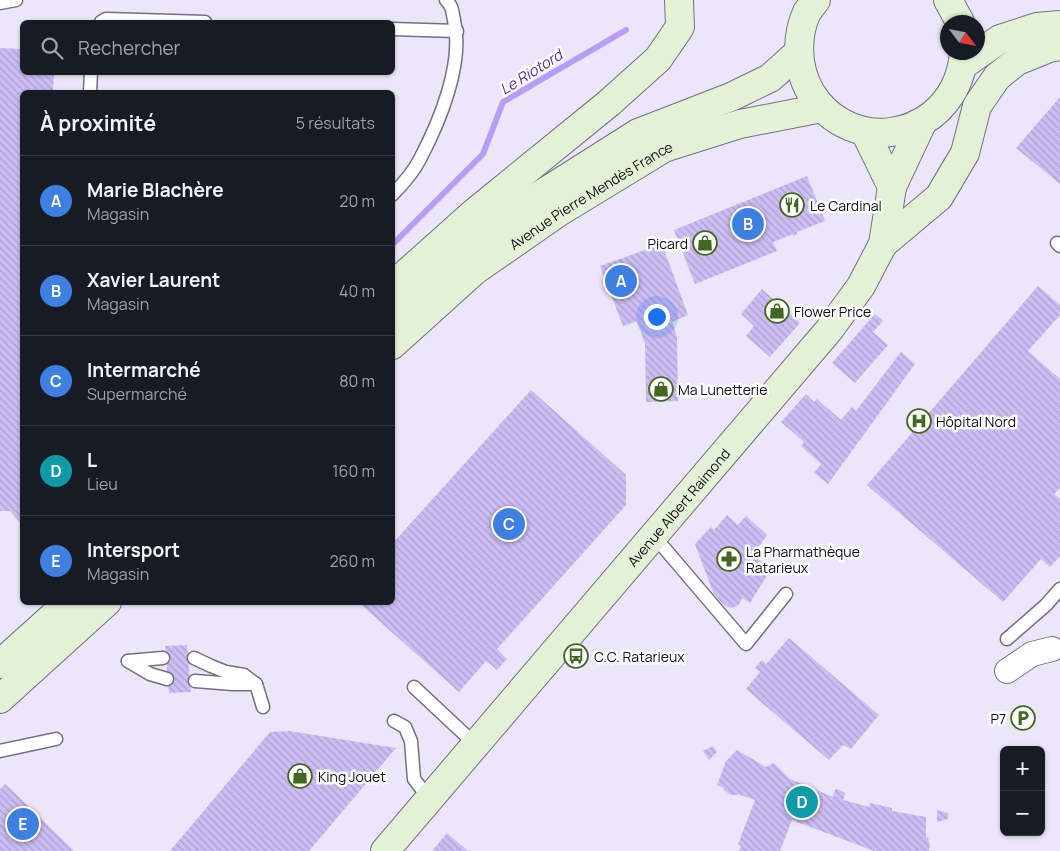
<!DOCTYPE html>
<html lang="fr">
<head>
<meta charset="utf-8">
<style>
	body { margin:0; font-family:Manrope,sans-serif; background:#20242c; color:#f1f3f6 }
	.controls { position:absolute; right:15px; bottom:15px; display:grid; overflow:hidden; border-radius:8px; box-shadow:0 1px 4px #0004 }
	.controls button { width:45px; height:45px; display:grid; place-items:center; padding:0; border:0; border-bottom:1px solid #363941; background:#171b24; color:#f1f3f6; font:25px sans-serif }
	.compass { position:absolute; left:940px; top:15px; width:45px; height:45px; border-radius:50%; background:#171b24; box-shadow:0 1px 4px #0004; rotate:122deg }
	.you { position:absolute; left:656px; top:316px; width:18px; height:18px; margin:-12px; border:4px solid #fff; border-radius:50%; background:#1a73e8; box-shadow:0 0 0 8px #1a73e833 }
	.badge { display:grid; place-items:center; width:32px; height:32px; border-radius:50%; background:#2563eb; color:#fff; font-size:16px; font-weight:700 }
	.pin { position:absolute; translate:-50% -50%; border:2px solid #fff; box-shadow:0 1px 5px #0006 }
	.list { margin:0; padding:0; list-style:none }
	h2 { display:flex; justify-content:space-between; align-items:center; height:65px; margin:0; padding:0 20px; font-size:21px }
	h2 small { font-size:16px; font-weight:400; color:#9ea1a6 }
	.list li { display:grid; grid-template-columns:32px 1fr auto; gap:15px; align-items:center; box-sizing:border-box; height:90px; padding:0 20px; border-top:1px solid #363941 }
	.list b { display:block; font-size:19px; white-space:nowrap }
	.list p { margin:0; font-size:16px; white-space:nowrap; color:#9ea1a6 }
	.list em { font-size:16px; font-style:normal; color:#9ea1a6 }
	.icon { flex:none; width:28px; height:28px; fill:none; stroke:currentColor; stroke-width:2; stroke-linecap:round; stroke-linejoin:round }
	.map { position:relative; flex:none; width:1060px; height:851px; overflow:hidden }
	.search { position:absolute; background:#171b24; box-shadow:0 1px 4px #0004; left:20px; top:20px; width:375px; height:55px; display:flex; align-items:center; gap:12px; box-sizing:border-box; padding:0 18px; border-radius:8px; color:#9ea1a6; font-size:19px }
	.panel { position:absolute; background:#171b24; box-shadow:0 1px 4px #0004; left:20px; top:90px; width:375px; height:515px; border-radius:8px }
	.map>svg:first-child { display:block }
</style>
</head>
<body>
<div class="map">
<svg width="1060" height="851" viewBox="0 0 1060 851">
	<defs>
		<pattern id="building-back-hatch" width="6" height="6" patternUnits="userSpaceOnUse" patternTransform="scale(1.25)"><rect width="6" height="6" fill="#ccbdf4"/><path d="M-1 5l2 2M0 0l6 6M5-1l2 2" fill="none" stroke="#aea1d0"/></pattern>
	</defs>
	<rect width="100%" height="100%" fill="#ebe6f9"/>
	<g fill="none" stroke-linecap="round" stroke-linejoin="round">
		<polyline stroke="#b89df7" stroke-width="6" points="392,245 483,154 503,102 626,30"/>
	</g>
	<g fill="url(#building-back-hatch)">
		<polygon points="0,48 22,49 22,72 54,72 53,92 22,92 22,525 10,511 0,511"/>
		<polygon points="1060,97 1060,184 1016,148"/>
		<polygon points="807,176 825,221 797,232 797,234 793,236 793,234 773,242 777,251 695,284 674,230"/>
		<polygon points="662,244 688,315 672,322 677,337 678,401 646,402 645,344 637,321 623,326 600,266"/>
		<polygon points="1038,286 1060,305 1060,315 1028,351 1060,379 1060,488 1054,494 1060,499 1060,556 1050,567 1041,559 1003,602 867,485"/>
		<polygon points="762,289 800,323 770,357 746,336 754,326 741,314"/>
		<polygon points="875,314 883,321 873,332 888,345 855,383 832,363"/>
		<polygon points="901,352 915,364 828,484 814,473 821,464 801,446 804,442 781,422 806,394 814,402 817,399 841,420 852,407 856,411"/>
		<polygon points="531,390 626,475 626,505 497,649 507,659 497,670 486,661 459,692 358,602 392,602 392,544"/>
		<polygon points="727,515 738,525 746,516 767,535 753,555 763,563 761,567 769,572 750,603 742,598 739,605 732,608 728,607 721,602 713,592 695,544 711,527 714,530"/>
		<polygon points="789,638 879,715 851,749 843,745 829,760 746,689 760,672 755,668 762,660 766,664"/>
		<polygon points="187,645 191,692 169,693 165,646"/>
		<polygon points="289,731 396,748 309,851 170,851 270,732"/>
		<polygon points="713,746 717,752 709,760 703,751"/>
		<polygon points="737,750 766,767 774,763 790,779 833,797 835,790 837,789 844,792 845,794 843,800 869,807 870,803 892,808 892,811 926,817 926,837 928,838 930,845 929,851 874,851 792,820 780,851 739,851 741,846 738,844 755,800 738,794 738,795 731,795 725,791 723,790 724,788 717,785 726,761"/>
		<polygon points="5,784 18,796 74,851 0,851 0,789"/>
		<polygon points="937,810 948,813 948,819 937,822"/>
		<polygon points="447,833 468,851 432,851"/>
	</g>
	<g fill="none" stroke-linecap="round" stroke-linejoin="round">
		<g stroke="#747080" stroke-width="15">
			<g id="lane">
				<polyline points="0,3 16,0"/>
				<polyline points="101,22 106,19 205,22"/>
				<polyline points="392,29 457,31"/>
				<polyline points="90,92 91,72"/>
				<path d="M392,195C403,184 413,173 420,159C440,121 464,63 454,20C452,11 453,7 446,0"/>
				<polyline points="1057,243 1060,246"/>
				<polyline points="654,536 746,644 786,594"/>
				<polyline points="1007,639 1046,605 1060,589"/>
				<polyline points="194,658 211,666 226,672 244,675 256,684 263,707"/>
				<polyline points="128,661 150,674 167,679"/>
				<polyline points="128,661 163,658"/>
				<polyline points="195,681 233,684 256,684"/>
				<polyline points="414,687 476,745"/>
				<polyline points="394,721 405,727 411,741 414,779 429,799"/>
				<polyline points="0,751 56,739"/>
			</g>
		</g>
		<g stroke="#747080" stroke-width="26">
			<polyline id="street" points="1007,671 1032,654 1052,649"/>
		</g>
		<g stroke="#747080" stroke-width="30">
			<g id="secondary">
				<path d="M816,0C813,4 810,8 807,12C800,27 798,45 800,61C809,125 881,154 932,115C952,99 962,77 964,52"/>
				<polyline points="948,0 960,22"/>
				<polyline points="963,65 1000,39 1037,27 1060,25"/>
				<polyline points="892,187 922,123"/>
				<polyline points="883,244 939,197 965,153 977,106 997,77 1017,61 1049,48 1060,46"/>
				<polyline points="392,286 475,212 609,103 658,59 680,27 679,0"/>
				<polyline points="392,312 436,273 529,202 638,133 731,97 770,78 799,52"/>
				<path id="s1" d="M392,345L474,271L559,212L664,148L740,124L822,108"/>
				<polyline points="0,664 69,602"/>
				<polyline points="0,699 107,602"/>
				<path id="s2" d="M385,851L829,330L861,286L883,244L892,187L865,132"/>
			</g>
		</g>
		<use href="#lane" stroke="#fff" stroke-width="12"/>
		<use href="#street" stroke="#fff" stroke-width="24"/>
		<use href="#secondary" stroke="#e3f1d7" stroke-width="28"/>
	</g>
	<defs>
		<g id="restaurant-ring" transform="scale(1.25)"><circle r="9.5" fill="#fff" stroke="#436720" stroke-width="1.5"/><path d="M-5-6h1v4h1v-4h1v4h1v-4h1v5L-1.5 .5V6h-2V.5L-5-1ZM5-6V6H3V1.5H1.5Q1.5-4 5-6Z" fill="#436720"/></g>
		<g id="shop-ring" transform="scale(1.25)"><circle r="9.5" fill="#fff" stroke="#436720" stroke-width="1.5"/><path d="M-5-2.5h2.3a2.7 3.5 0 0 1 5.4 0H5L5.5 6h-11ZM-1.5-2.5h3a1.5 2.3 0 0 0-3 0Z" fill="#436720"/></g>
		<g id="hospital-ring" transform="scale(1.25)"><circle r="9.5" fill="#fff" stroke="#436720" stroke-width="1.5"/><path d="M-5-5h3v3.5h4V-5h3V5h-3V1.5h-4V5h-3Z" fill="#436720"/></g>
		<g id="pharmacy-ring" transform="scale(1.25)"><circle r="9.5" fill="#fff" stroke="#436720" stroke-width="1.5"/><path d="M-2-6h4v4h4v4h-4v4h-4v-4h-4v-4h4Z" fill="#436720"/></g>
		<g id="bus-ring" transform="scale(1.25)"><circle r="9.5" fill="#fff" stroke="#436720" stroke-width="1.5"/><path d="M-5-6H5V4H4V6H2V4H-2V6H-4V4H-5ZM-3.5-4V0h7V-4ZM-3.5 1.2v1.5H-2V1.2ZM2 1.2v1.5H3.5V1.2Z" fill="#436720"/></g>
		<g id="parking-ring" transform="scale(1.25)"><circle r="9.5" fill="#fff" stroke="#436720" stroke-width="1.5"/><path d="M-3.5-5.5H1a3.5 3.5 0 0 1 0 7H-1V5.5H-3.5ZM-1-3.4V-.6H.8a1.4 1.4 0 0 0 0-2.8Z" fill="#436720"/></g>
	</defs>
	<g fill-rule="evenodd">
		<use href="#restaurant-ring" x="792" y="205"/>
		<use href="#shop-ring" x="705" y="243"/>
		<use href="#shop-ring" x="777" y="311"/>
		<use href="#shop-ring" x="661" y="389"/>
		<use href="#hospital-ring" x="919" y="421"/>
		<use href="#pharmacy-ring" x="729" y="559"/>
		<use href="#bus-ring" x="576" y="656"/>
		<use href="#parking-ring" x="1023" y="718"/>
		<use href="#shop-ring" x="300" y="776"/>
	</g>
	<g text-anchor="middle" dominant-baseline="central" stroke-width="5" stroke-linejoin="round" paint-order="stroke">
		<g font-size="14" fill="#0e0c12" stroke="#fff">
			<text stroke="none"><textPath href="#s1" startOffset="250">Avenue Pierre Mendès France</textPath></text>
			<text stroke="none"><textPath href="#s2" startOffset="452">Avenue Albert Raimond</textPath></text>
		</g>
		<g font-size="14" fill="#0e0c12" stroke="#fff" text-anchor="start">
			<text x="810" y="205">Le Cardinal</text>
			<text x="688" y="243" text-anchor="end">Picard</text>
			<text x="794" y="311">Flower Price</text>
			<text x="678" y="389">Ma Lunetterie</text>
			<text x="936" y="421">Hôpital Nord</text>
			<text x="746" y="551">La Pharmathèque<tspan x="746" dy="16">Ratarieux</tspan></text>
			<text x="594" y="656">C.C. Ratarieux</text>
			<text x="1006" y="718" text-anchor="end">P7</text>
			<text x="318" y="776">King Jouet</text>
		</g>
		<g font-size="15" font-style="italic" fill="#582f95" stroke="#fff">
			<text transform="translate(531 72) rotate(-32)">Le Riotord</text>
		</g>
	</g>
</svg>
<div class="controls">
<button>+</button>
<button>−</button>
</div>
<svg class="compass" viewBox="-18 -18 36 36"><path d="M0-13l5 13h-10z" fill="#e53935"/><path d="M0 13l5-13h-10z" fill="#9ea1a6"/></svg>
<div class="you"></div>
<div class="pin badge" style="left:621px;top:281px;background:#3f7fe0">A</div>
<div class="pin badge" style="left:748px;top:224px;background:#3f7fe0">B</div>
<div class="pin badge" style="left:509px;top:524px;background:#3f7fe0">C</div>
<div class="pin badge" style="left:802px;top:802px;background:#0f9aa8">D</div>
<div class="pin badge" style="left:23px;top:824px;background:#3f7fe0">E</div>
<div class="search"><svg class="icon" aria-label="search" viewBox="0 0 24 24"><circle cx="10" cy="10" r="6"/><path d="M15 15l6 6"/></svg>Rechercher</div>
<section class="panel">
<h2>À proximité<small>5 résultats</small></h2>
<ul class="list">
<li><span class="badge" style="background:#3f7fe0">A</span><div><b>Marie Blachère</b><p>Magasin</p></div><em>20 m</em></li>
<li><span class="badge" style="background:#3f7fe0">B</span><div><b>Xavier Laurent</b><p>Magasin</p></div><em>40 m</em></li>
<li><span class="badge" style="background:#3f7fe0">C</span><div><b>Intermarché</b><p>Supermarché</p></div><em>80 m</em></li>
<li><span class="badge" style="background:#0f9aa8">D</span><div><b>L</b><p>Lieu</p></div><em>160 m</em></li>
<li><span class="badge" style="background:#3f7fe0">E</span><div><b>Intersport</b><p>Magasin</p></div><em>260 m</em></li>
</ul>
</section>
</div>
</body>
</html>
